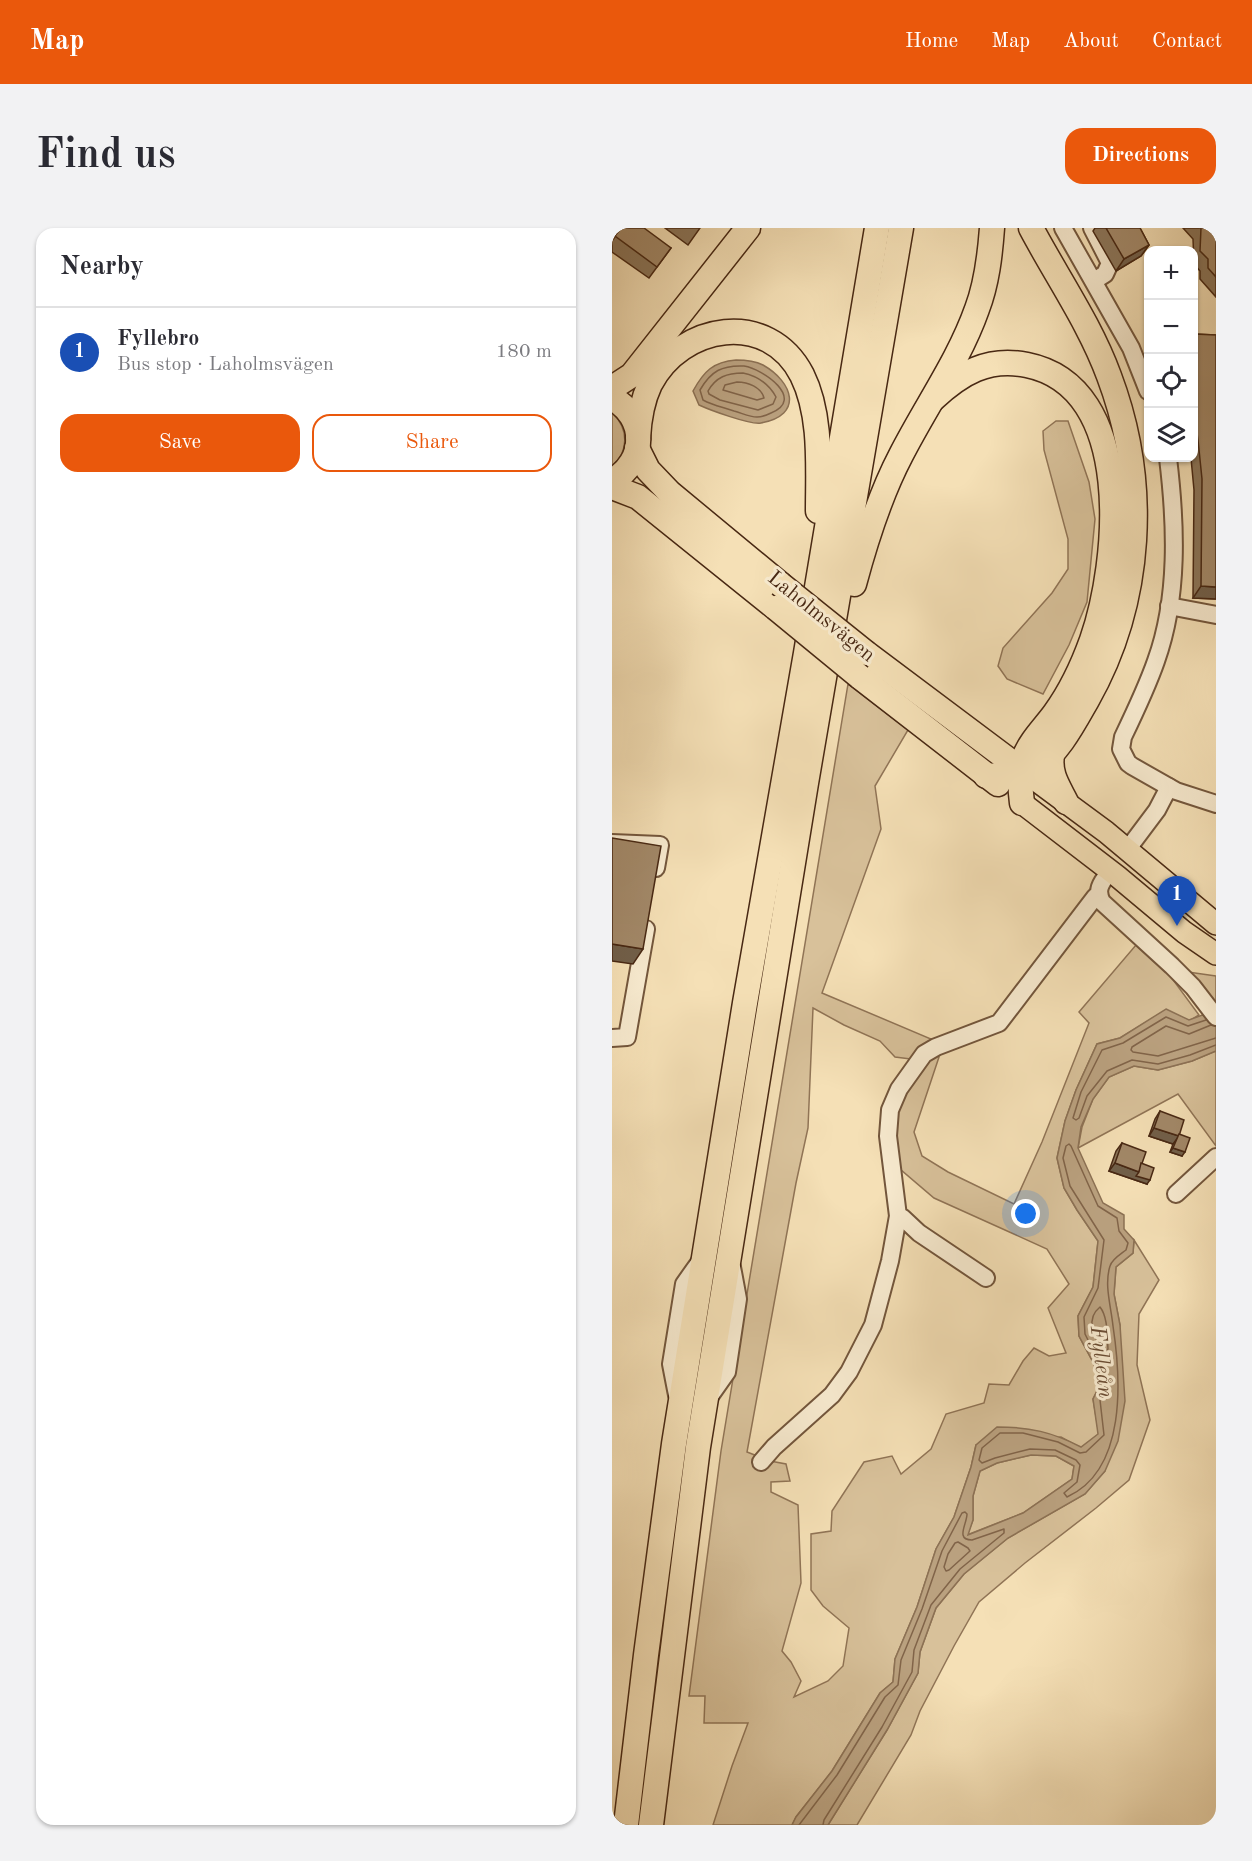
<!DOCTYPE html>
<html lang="en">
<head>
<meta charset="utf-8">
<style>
	body { margin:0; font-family:"Old Standard TT",serif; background:#f2f2f3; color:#2b2b33 }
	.controls { position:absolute; right:18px; top:18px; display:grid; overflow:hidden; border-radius:12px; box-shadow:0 2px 4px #0004 }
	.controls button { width:54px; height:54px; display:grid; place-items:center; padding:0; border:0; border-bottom:2px solid #e1e1e2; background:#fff; color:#2b2b33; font:30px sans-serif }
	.you { position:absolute; left:414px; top:986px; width:21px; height:21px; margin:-15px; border:4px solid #fff; border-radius:50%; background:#1a73e8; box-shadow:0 0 0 9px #1a73e833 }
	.badge { display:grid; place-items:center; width:39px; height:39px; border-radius:50%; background:#ea580c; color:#fff; font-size:20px; font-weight:700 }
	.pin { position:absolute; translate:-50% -50px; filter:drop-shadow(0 2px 3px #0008) }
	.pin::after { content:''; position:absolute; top:32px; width:21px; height:18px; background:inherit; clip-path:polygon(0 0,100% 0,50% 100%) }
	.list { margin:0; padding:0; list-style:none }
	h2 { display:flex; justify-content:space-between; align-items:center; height:78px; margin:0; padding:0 24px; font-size:26px }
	h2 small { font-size:20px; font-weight:400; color:#7c7c81 }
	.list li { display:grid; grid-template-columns:39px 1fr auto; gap:18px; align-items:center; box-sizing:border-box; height:90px; padding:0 24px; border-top:2px solid #e1e1e2 }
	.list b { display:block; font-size:22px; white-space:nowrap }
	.list p { margin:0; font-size:20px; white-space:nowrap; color:#7c7c81 }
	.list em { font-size:20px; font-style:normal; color:#7c7c81 }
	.actions { display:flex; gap:12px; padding:18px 24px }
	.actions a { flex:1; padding:14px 0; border:2px solid #ea580c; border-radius:18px; text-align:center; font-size:21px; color:#ea580c }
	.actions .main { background:#ea580c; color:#fff }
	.icon { flex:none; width:33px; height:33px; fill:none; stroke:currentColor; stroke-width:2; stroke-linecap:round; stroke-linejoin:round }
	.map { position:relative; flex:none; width:604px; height:1597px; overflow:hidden; border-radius:18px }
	header { display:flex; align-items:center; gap:36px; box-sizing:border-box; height:84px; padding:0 30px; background:#ea580c; color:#fff }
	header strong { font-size:28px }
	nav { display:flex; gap:33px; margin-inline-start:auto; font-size:21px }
	.intro { display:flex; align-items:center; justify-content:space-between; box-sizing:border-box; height:144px; padding:0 36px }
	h1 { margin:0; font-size:42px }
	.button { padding:15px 27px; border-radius:18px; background:#ea580c; color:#fff; font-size:21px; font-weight:700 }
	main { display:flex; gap:36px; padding:0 36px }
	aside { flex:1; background:#fff; border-radius:18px; box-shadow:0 2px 4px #0004 }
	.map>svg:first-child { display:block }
</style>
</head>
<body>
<header>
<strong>Map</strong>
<nav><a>Home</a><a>Map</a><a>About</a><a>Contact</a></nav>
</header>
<div class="intro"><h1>Find us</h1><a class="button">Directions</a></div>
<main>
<aside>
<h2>Nearby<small></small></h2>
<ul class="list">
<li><span class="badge" style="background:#1a4fb4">1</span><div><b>Fyllebro</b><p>Bus stop · Laholmsvägen</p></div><em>180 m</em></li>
</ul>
<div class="actions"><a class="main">Save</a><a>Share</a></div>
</aside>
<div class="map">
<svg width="604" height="1597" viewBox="0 0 604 1597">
	<rect width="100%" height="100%" fill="#f5e0b6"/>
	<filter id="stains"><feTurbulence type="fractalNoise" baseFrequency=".00333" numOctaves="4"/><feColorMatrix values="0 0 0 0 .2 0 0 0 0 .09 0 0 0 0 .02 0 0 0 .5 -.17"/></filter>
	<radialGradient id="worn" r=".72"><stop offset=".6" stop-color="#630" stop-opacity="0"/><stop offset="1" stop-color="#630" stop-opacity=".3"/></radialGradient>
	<g fill="#d8c19a" stroke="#907456" stroke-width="1.5" fill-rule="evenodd">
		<path d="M0,185C17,200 17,224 0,238Z"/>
		<polygon points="444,193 456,193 477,254 483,291 475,374 457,417 431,466 395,451 386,438 391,420 440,365 456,341 456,311 432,222 431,203"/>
		<path d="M236,456L296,502L263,558L269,601L210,765L319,811L327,829L302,904L310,928L336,944L402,976L430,914L477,795L467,784L524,717L559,749L587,787L577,793L554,782L508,810L485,816L464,862L453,893L445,930L452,960L465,982L486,1013L481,1059L466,1088L467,1108L482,1136L488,1157L481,1171L487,1206L469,1220L449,1209L364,1217L359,1239L342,1289L324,1321L305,1379L283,1431L281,1454L268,1465L220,1543L184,1589L180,1597H101L120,1538L136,1495H92L93,1468H77L109,1223ZM201,780L232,797L268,813L283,829L315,833C308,842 300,850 294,858C278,881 284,916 288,941L322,970L435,1021L457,1056L436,1080L454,1125L437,1128L422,1120L411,1133L397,1157L377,1156L372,1175L334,1186L319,1221L289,1246L280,1228L252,1234L220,1283L219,1303L199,1306V1362L211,1378L237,1400L231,1438L216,1453L182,1469L189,1453L179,1434L170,1423L189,1355L186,1277L159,1264V1254L178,1253L174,1236L158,1233L135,1224L184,955L196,900Z"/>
		<polygon points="576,744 604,748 604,776"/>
		<polygon points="604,823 604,918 566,866 466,920 470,899 481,871 497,849 522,838 546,842 580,833"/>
		<polygon points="522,1012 547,1052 527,1086 525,1137 538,1192 517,1252 484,1280 413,1335 367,1374 342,1418 308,1483 299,1507 245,1597 216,1597 275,1502 306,1445 308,1424 324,1380 352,1346 396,1310 473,1266 493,1243 508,1097 502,1066 504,1039 521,1025"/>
		<polygon points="419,1227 444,1228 462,1238 460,1251 411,1285 355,1307 361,1292 361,1268 368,1243 385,1235"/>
	</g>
	<g fill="#baa17f" stroke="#8c7154" stroke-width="1.5" fill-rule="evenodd">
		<path d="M124,132C133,132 143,133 151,137C181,154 192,187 149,195C138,197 98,182 87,177L81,163C92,143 101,134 124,132Z"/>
		<path d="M554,781L577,792L604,782V823L580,833L546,842L522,838L497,849L481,871L469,899L466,920L491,975L512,987V1001L522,1012L521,1025L504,1039L502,1066L508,1097L513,1173L506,1213L493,1243L473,1266L396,1310L352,1346L324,1380L308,1424L306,1445L275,1502L216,1597H180L184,1589L220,1543L268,1465L281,1454L283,1431L305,1379L324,1321L342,1289L359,1239L364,1217L385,1199C418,1199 440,1204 469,1219L486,1206L481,1171L488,1157L482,1136L467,1108L466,1088L481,1059L486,1013L465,982L452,960L445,930L453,893L464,862L485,816L508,810ZM419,1227L444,1228L462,1238L460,1251L411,1285L356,1307L361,1292V1268L368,1243L385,1235Z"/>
	</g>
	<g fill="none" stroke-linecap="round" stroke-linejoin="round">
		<g stroke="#816449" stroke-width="1.5">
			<path d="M132,138C151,141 194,171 159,185C155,187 150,189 145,189C137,189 130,185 122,183C111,179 102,178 91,172L88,162C99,143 110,137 132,138Z"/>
			<path d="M131,145C145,148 157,156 164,169L161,176L146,182L108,172L97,166L96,163C104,149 115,145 131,145Z"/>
			<path d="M125,154C136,154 149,159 152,170L145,172L111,162L113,157Z"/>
			<polyline points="594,792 576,798 554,789 511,815 490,822 469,864 461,890 464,892 467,890 475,868 495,843 520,832 546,836 578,827 604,817"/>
			<polyline points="599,797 577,806 554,798 520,819 519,822 521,824 546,828 604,810"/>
			<path d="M457,916L459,918L486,978L505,990L507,1003L516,1015L514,1022C509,1026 500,1031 498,1038C492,1057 499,1078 501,1098C509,1151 515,1242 455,1269L452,1265L465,1254L468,1237L464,1232L443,1222L418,1221L383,1230L370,1235L367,1232L370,1220L388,1205H411L446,1214L468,1225L474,1224L492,1207L488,1172L494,1156L487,1134L473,1106L472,1089L486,1060L492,1012L458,958L451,930L454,918Z"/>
			<path d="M488,1079C496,1089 495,1108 496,1121L493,1124L490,1122C482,1108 473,1091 488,1079Z"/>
			<polygon points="343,1315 346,1314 356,1320 358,1323 337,1342 334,1343 332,1339 336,1326"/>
			<path d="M187,1597L225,1547L273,1469L286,1457L289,1432L310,1381L330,1323L350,1285L353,1284L355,1286C355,1296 343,1312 360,1312L392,1301V1305L348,1341L319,1377L302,1422L300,1444L270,1499L212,1592L211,1597"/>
		</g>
		<g stroke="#73563c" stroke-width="20">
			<g id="minor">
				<polyline points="451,0 519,120 536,163"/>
				<polyline points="480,0 498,35 493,46 482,53"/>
				<path d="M556,230C564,296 567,369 544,433C535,459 523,484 511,509L509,521L516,535L520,538L564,563L604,576"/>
				<polyline points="557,378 604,387"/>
				<polyline points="521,614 545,582 557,559"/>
				<polyline points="0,615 48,617 44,640"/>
				<path d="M493,650C487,658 485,664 490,674L560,738L581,759L604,789"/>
				<polyline points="0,810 15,809 34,701"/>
				<polyline points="564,966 604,929"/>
				<polyline points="286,988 291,990 307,1005 374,1050"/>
				<polyline points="65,1167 59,1136 72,1056 89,1032"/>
				<polyline points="96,1171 115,1144 126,1071 120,1039"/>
				<polyline points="149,1234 162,1219 220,1167 237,1144 261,1097 278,1033 286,988 276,908 278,882 287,861 312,826 324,819 387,795 483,669 487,668"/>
			</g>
		</g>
		<g stroke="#482813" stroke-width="24">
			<g id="major">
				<polyline points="410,542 494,604 604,696"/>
				<polyline points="410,575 505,648 572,704 604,726"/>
			</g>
		</g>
		<g stroke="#482813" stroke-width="27">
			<g id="highway">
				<polyline points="0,160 20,147 136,0"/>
				<path d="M0,170C35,189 35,233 0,253"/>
				<path d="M321,171C349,145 376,129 415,137C524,159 507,334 480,412C471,437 459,463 443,485C433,499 418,513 412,530C407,544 408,560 410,575"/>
				<path d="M26,210C27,191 30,173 38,156C69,96 156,81 190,147C210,187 206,239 206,283"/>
				<polyline points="25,220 36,242 58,265 168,356"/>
				<polyline points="0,259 26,269 164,380"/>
				<path d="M242,356C254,311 268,267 289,227C314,178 347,132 365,81C375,55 378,27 380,0"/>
				<polyline points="254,425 410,542"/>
				<polyline points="248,449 386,556"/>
				<path d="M440,527C437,546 446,558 454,574"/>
				<path d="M374,548C390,547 409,546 423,539C445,528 463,493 475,472C531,373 537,254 497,148C478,96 445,49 419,0"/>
				<polyline points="14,1597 34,1427 62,1216 133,775 194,425 265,0"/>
				<polyline points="39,1597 86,1219 194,555 289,0"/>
			</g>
		</g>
		<use href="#minor" stroke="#f8ebd0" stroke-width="16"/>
		<use href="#major" stroke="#f5e0b6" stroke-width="21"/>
		<use href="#highway" stroke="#f5e0b6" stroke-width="24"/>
		<g stroke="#482813" stroke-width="27" stroke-linecap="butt">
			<g id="highway-bridge">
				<polyline points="168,356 254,425"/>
				<polyline points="164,380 248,449"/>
			</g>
		</g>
		<use href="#highway-bridge" stroke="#f5e0b6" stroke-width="24"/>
	</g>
	<g fill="#8b7559" stroke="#482813" stroke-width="1.5">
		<polygon points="9,0 59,20 37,50 0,24 0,13"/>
		<polygon points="53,0 88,0 76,17"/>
		<polygon points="483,0 528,0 537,17 529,28 504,43 481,3"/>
		<polygon points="571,0 604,0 604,69 588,51 588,43 582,36 581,11"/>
		<polygon points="582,106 604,107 604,371 581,370 582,262 579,230 582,230"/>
		<polygon points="548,883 567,906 570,928 558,924 561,916 537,908 543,891"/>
		<polygon points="510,915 529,935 535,956 497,943 504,923"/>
	</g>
	<g fill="#715f49" stroke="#482813" stroke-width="1.5">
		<polygon points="537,17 529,28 504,43 512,31"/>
		<polygon points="589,358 604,359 604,371 581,370"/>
		<polygon points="0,716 31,721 21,736 0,733"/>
		<polygon points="542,900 567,908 561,916 537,908"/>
		<polygon points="561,920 573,924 570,928 558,924"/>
		<polygon points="503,935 527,944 538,952 535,956 497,943"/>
	</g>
	<g fill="#a28868" stroke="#482813" stroke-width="1.5">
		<polygon points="9,0 32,0 59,20 45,39 3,8"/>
		<polygon points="494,0 528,0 537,17 512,31"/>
		<polygon points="589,0 604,0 604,49 596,40 596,31 588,23"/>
		<polygon points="582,106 604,107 604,359 589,358 590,251 586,212 582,184"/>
		<polygon points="0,610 49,618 31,721 0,716"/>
		<polygon points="548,883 572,892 567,908 542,900"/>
		<polygon points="567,906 578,910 573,924 561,920"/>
		<polygon points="510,915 534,924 527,944 503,935"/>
		<polygon points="529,935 542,940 538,952 524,948 527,944"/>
	</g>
	<g text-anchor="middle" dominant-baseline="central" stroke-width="6" stroke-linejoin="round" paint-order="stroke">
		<g font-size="21" fill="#482813" stroke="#f8ebd0">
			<text transform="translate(209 389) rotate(39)">Laholmsvägen</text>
		</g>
		<g font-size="22" font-style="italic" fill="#6a4c33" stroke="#f8ebd0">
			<text transform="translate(489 1134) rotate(83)">Fylleån</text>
		</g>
	</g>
	<rect width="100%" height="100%" filter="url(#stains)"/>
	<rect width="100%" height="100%" fill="url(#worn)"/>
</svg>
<div class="controls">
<button>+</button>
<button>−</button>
<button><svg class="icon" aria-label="locate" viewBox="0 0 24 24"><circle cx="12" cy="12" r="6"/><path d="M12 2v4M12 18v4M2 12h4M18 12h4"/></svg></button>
<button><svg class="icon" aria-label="layers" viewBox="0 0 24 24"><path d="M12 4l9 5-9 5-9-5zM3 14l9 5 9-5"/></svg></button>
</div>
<div class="you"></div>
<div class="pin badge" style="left:565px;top:698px;background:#1a4fb4">1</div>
</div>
</main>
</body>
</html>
